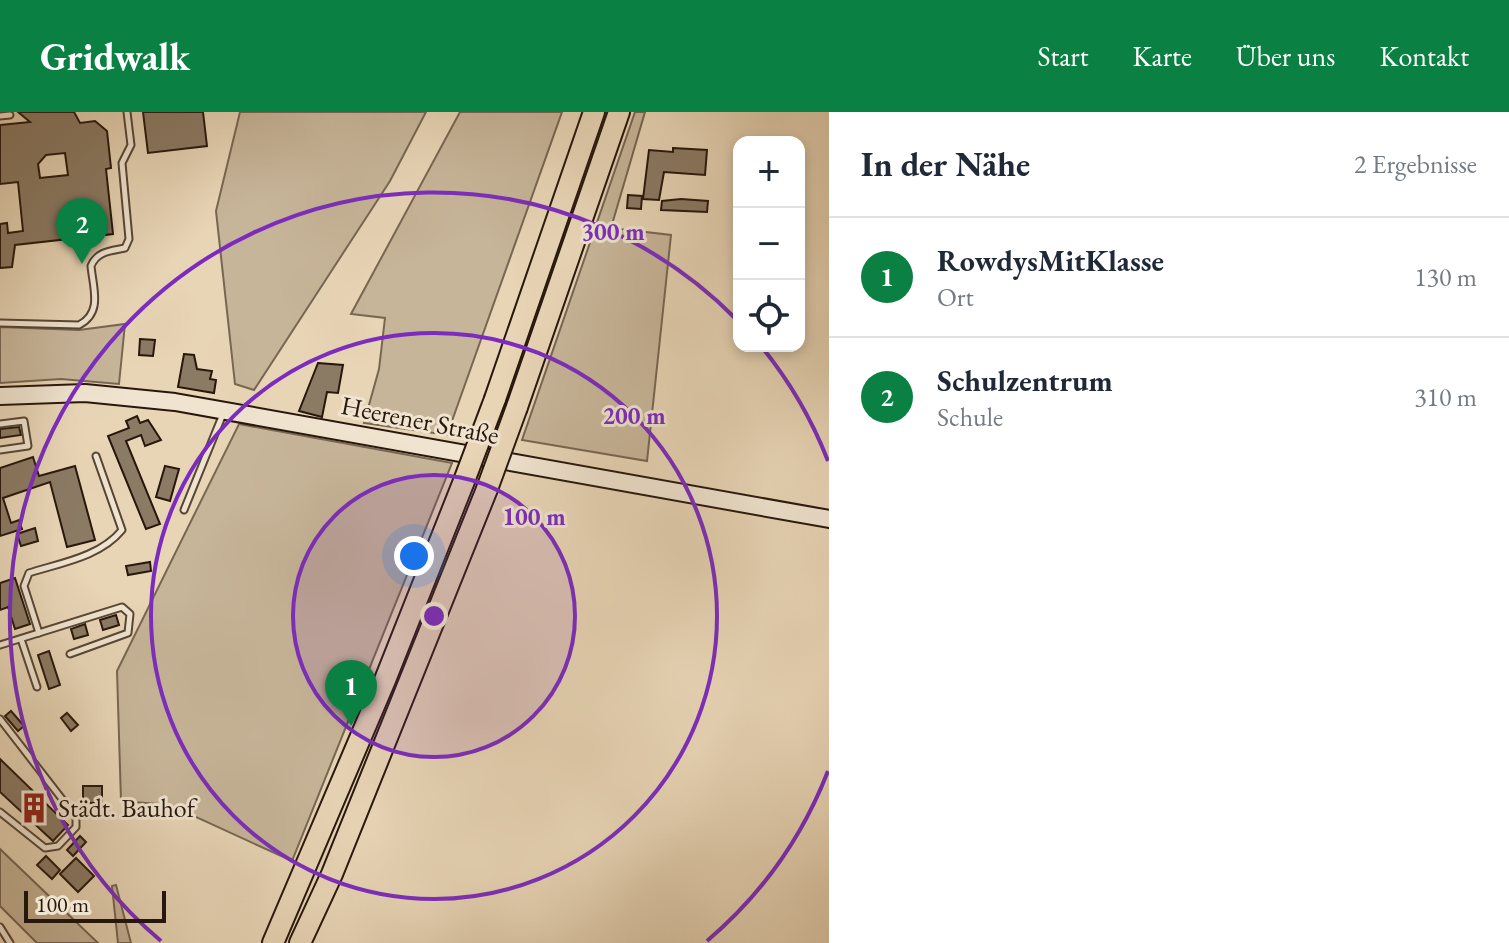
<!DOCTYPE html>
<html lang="de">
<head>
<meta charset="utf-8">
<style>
	body { margin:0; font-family:"EB Garamond",serif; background:#f6f6f7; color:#1f2937 }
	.controls { position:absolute; right:24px; top:24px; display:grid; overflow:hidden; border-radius:16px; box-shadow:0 4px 12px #0003 }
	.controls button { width:72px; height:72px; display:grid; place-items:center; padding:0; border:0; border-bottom:2px solid #e0e1e3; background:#fff; color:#1f2937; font:40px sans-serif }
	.scale { position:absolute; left:24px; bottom:20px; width:142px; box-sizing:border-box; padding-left:8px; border:4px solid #27170c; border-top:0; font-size:22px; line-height:28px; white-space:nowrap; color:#27170c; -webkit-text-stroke:6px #f0e4d0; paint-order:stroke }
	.you { position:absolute; left:414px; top:444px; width:28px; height:28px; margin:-20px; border:6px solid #fff; border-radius:50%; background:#1a73e8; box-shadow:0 0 0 12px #1a73e833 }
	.badge { display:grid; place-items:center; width:52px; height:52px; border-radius:50%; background:#0b8043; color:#fff; font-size:26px; font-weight:700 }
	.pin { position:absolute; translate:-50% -66px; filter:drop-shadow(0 2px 4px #0008) }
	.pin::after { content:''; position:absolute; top:42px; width:28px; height:24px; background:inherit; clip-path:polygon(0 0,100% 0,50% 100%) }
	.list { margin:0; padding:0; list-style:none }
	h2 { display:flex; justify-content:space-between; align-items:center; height:104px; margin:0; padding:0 32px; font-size:34px }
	h2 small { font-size:26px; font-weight:400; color:#747a83 }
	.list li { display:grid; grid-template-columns:52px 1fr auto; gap:24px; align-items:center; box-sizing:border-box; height:120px; padding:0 32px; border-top:2px solid #e0e1e3 }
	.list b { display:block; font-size:30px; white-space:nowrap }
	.list p { margin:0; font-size:26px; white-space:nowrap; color:#747a83 }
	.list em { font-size:26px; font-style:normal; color:#747a83 }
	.icon { flex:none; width:44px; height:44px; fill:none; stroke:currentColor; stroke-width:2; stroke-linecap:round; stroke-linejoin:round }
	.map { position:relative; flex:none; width:829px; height:831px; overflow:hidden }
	header { display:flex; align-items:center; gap:48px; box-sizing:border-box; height:112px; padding:0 40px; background:#0b8043; color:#fff }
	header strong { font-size:38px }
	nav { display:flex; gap:44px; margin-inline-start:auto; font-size:28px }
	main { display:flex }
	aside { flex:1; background:#fff }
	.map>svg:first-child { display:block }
</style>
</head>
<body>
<header>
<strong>Gridwalk</strong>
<nav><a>Start</a><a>Karte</a><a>Über uns</a><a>Kontakt</a></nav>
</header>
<main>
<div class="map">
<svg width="829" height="831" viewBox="0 0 829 831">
	<rect width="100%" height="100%" fill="#e8d5b6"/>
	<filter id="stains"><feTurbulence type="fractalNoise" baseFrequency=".0025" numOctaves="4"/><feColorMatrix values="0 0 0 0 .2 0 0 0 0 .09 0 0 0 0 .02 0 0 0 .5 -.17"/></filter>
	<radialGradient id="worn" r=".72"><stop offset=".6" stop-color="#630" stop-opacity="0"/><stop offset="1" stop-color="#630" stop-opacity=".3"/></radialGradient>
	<g fill="#c7b599" stroke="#776652" stroke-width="2">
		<polygon points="240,0 426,0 390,69 254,278 235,272 216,99"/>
		<polygon points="460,0 562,0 447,323 364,311 379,257 385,206 351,202"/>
		<polygon points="635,0 645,0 611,116 671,123 647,349 522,328"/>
		<polygon points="125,212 119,272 61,267 0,271 0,215 79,218"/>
		<polygon points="239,312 452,351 292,749 170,693 121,689 117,559"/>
		<polygon points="0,737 98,831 37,831 0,794"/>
		<polygon points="116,773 131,831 118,831 112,774"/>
	</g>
	<g fill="#8b7a64" stroke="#27170c" stroke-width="2" fill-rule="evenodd">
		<path d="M18,0H74L80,11L95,9L107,19L111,56L106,57L113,122L15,133L12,155L0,156V112L7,111L8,121L23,119L18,70L0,72V13L30,10ZM65,41L68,63L40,66L38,52L46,43Z"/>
		<polygon points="143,0 203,0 207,34 148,41"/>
		<polygon points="673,36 707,38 705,63 664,60 659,88 643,87 649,38 673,40"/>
		<polygon points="628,83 642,84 641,97 627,96"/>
		<polygon points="681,87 708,89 707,100 661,98 662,89"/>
		<polygon points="140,227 155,228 153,244 139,243"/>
		<polygon points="184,242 194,243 197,257 212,259 210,267 216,268 214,281 178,275"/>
		<polygon points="318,251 343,253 338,281 327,280 322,305 299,299"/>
		<polygon points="137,304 140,311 148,308 161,328 145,334 141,323 126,329 160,412 146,417 108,324 129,316 126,309"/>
		<polygon points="19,315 21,323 0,326 0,317"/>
		<polygon points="33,345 39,364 75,354 95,428 67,435 50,370 3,386 11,411 19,408 22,417 0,424 0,356"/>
		<polygon points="165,354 179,357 170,389 156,385"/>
		<polygon points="35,416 38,429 21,434 17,422"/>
		<polygon points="150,450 151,459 128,463 126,454"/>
		<polygon points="15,466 30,512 15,517 8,495 0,498 0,471"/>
		<polygon points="116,503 119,513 103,518 100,508"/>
		<polygon points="85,512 88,523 74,527 71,517"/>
		<polygon points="49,539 60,573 49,577 38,543"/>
		<polygon points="11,599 24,614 18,619 5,604"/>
		<polygon points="67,601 78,613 71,619 61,606"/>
		<polygon points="0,647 68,713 53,729 0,680"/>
		<rect x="83" y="674" width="19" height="17"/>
		<polygon points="80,724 86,730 73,744 67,738"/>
		<polygon points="46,744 60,758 52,767 37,753"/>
		<polygon points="76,746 94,764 78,780 60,762"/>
	</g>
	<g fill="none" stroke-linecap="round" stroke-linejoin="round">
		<g stroke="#574636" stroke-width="9">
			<g id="lane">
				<polyline points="0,4 10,3"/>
				<path d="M0,211L79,213C103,201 93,176 91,154C97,139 111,139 125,136L129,127L122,51L131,33L127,0"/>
				<polyline points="0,312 24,309 28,334 0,338"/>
				<polyline points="184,398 223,302"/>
				<path d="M39,521L24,474L29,461C60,451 100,445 122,418L96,344"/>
				<polyline points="21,527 37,575"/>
				<polyline points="0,533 122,495 130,502 128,521 70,542"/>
				<polyline points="0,607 76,705 76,715 58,734 45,736 0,700"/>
				<polyline points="0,815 10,831"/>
			</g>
		</g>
		<g stroke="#27170c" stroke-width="20">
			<polyline id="secondary" points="0,284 85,281 175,290 829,407"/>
		</g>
		<g stroke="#27170c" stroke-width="24">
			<g id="highway">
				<polyline points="495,287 594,0"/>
				<polyline points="517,295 619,0"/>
				<polyline points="273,831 385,568 464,369"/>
				<polyline points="300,831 332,762 487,377"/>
			</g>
		</g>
		<use href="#lane" stroke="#f0e4d0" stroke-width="5"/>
		<use href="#secondary" stroke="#f0e4d0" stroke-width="16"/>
		<use href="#highway" stroke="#e8d5b6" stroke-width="20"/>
		<g stroke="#27170c" stroke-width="24" stroke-linecap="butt">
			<g id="highway-bridge">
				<polyline points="464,369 495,287"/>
				<polyline points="487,377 517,295"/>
			</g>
		</g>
		<use href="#highway-bridge" stroke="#e8d5b6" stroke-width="20"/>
	</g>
	<circle cx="434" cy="504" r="141" fill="#7b2cbf" fill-opacity=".12"/>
	<g fill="none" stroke="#7b2cbf" stroke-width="4">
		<circle cx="434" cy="504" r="141"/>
		<circle cx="434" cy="504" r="283"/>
		<path d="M828 659A424 424 0 0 1 707 829M161 829A424 424 0 1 1 736 207M761 234A424 424 0 0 1 828 349"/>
	</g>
	<defs>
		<g id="building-bare" transform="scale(2.4)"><path d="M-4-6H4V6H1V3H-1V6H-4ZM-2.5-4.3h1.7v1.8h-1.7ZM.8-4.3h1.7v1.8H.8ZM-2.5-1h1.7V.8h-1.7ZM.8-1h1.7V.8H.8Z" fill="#8f2418" stroke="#f0e4d0" stroke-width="2.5" paint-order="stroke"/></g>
	</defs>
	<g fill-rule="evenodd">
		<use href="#building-bare" x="34" y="696"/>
	</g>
	<g text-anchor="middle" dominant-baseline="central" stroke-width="6" stroke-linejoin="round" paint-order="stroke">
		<g font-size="26" fill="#27170c" stroke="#f0e4d0">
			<text transform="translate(420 308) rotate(11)">Heerener Straße</text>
		</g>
		<g font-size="26" fill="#27170c" stroke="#f0e4d0" text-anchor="start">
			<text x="58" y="696">Städt. Bauhof</text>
		</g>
	</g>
	<circle cx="434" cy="504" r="12" fill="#7b2cbf" stroke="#f0e4d0" stroke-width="4"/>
	<g font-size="24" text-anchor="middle" font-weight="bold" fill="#7b2cbf" stroke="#f0e4d0" stroke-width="6" stroke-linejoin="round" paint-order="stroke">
		<text x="613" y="128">300 m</text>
		<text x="634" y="312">200 m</text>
		<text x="534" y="413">100 m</text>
	</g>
	<rect width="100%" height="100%" filter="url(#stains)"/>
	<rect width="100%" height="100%" fill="url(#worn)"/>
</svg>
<div class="controls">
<button>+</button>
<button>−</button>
<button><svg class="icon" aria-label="locate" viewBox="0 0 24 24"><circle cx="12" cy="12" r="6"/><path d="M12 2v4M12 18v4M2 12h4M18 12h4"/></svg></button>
</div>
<div class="scale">100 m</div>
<div class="you"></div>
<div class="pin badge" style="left:351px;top:614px">1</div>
<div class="pin badge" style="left:82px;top:152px">2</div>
</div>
<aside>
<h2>In der Nähe<small>2 Ergebnisse</small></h2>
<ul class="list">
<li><span class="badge">1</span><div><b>RowdysMitKlasse</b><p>Ort</p></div><em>130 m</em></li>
<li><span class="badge">2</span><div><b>Schulzentrum</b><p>Schule</p></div><em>310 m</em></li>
</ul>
</aside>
</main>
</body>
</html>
